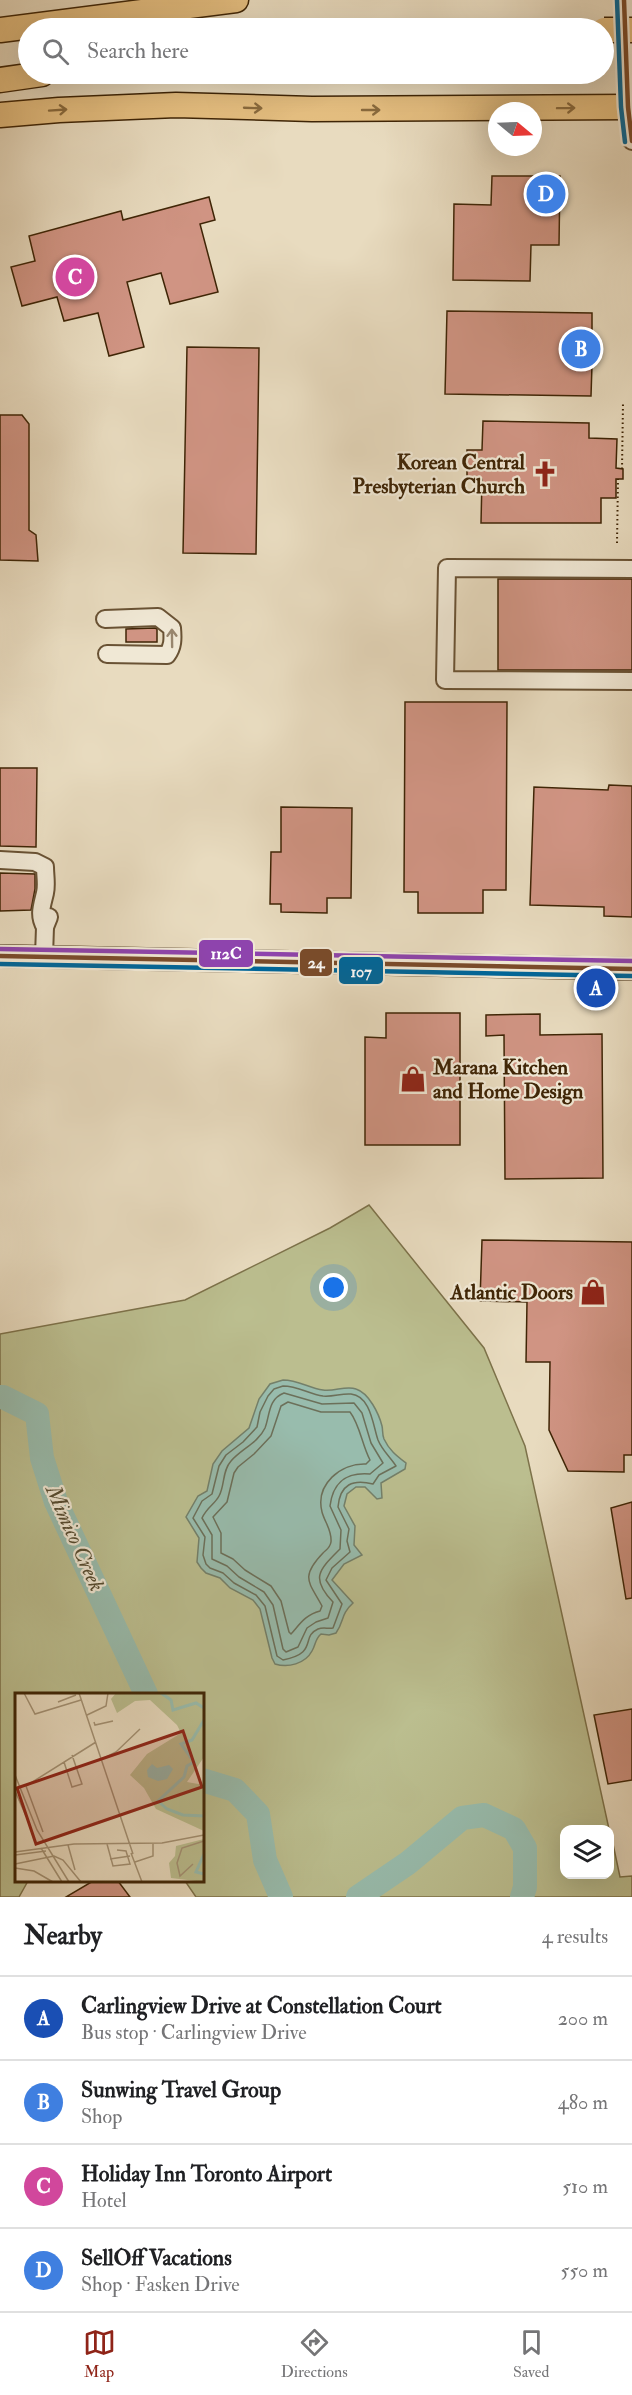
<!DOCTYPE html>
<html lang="en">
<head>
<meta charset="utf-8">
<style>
	body { margin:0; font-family:"IM FELL Double Pica",serif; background:#f6f6f6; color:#202124 }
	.controls { position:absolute; right:18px; bottom:18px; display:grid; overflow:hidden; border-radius:12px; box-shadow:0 6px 24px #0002 }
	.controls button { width:54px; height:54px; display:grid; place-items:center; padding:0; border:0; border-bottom:2px solid #e0e0e0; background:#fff; color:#202124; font:30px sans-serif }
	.compass { position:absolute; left:488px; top:102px; width:54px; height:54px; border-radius:50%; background:#fff; box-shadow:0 6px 24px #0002; rotate:109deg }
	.you { position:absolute; left:334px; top:1288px; width:21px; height:21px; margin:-15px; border:4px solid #fff; border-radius:50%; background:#1a73e8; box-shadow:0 0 0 9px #1a73e833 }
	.badge { display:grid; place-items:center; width:39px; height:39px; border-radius:50%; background:#8f2418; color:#fff; font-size:20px; font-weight:700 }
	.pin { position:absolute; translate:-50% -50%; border:3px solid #fff; box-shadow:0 2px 6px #0006 }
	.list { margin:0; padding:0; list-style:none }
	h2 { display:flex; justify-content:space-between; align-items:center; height:78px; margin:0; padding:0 24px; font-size:26px }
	h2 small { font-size:20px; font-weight:400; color:#757577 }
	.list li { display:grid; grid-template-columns:39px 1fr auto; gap:18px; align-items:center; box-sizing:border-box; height:84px; padding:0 24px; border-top:2px solid #e0e0e0 }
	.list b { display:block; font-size:22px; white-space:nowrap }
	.list p { margin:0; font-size:20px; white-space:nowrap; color:#757577 }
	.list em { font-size:20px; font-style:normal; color:#757577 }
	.icon { flex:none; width:33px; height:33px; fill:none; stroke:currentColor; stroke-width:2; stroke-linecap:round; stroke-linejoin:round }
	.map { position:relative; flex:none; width:632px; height:1897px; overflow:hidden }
	.search { position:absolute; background:#fff; box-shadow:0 6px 24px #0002; left:18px; right:18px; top:18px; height:66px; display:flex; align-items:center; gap:15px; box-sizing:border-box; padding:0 21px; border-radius:33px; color:#757577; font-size:22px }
	.sheet { height:414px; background:#fff }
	nav { display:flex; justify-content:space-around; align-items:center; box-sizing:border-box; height:84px; border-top:2px solid #e0e0e0; background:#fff; font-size:16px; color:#757577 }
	nav a { display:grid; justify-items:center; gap:3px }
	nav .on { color:#8f2418 }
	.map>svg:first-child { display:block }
</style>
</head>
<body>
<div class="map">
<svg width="632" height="1897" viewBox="0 0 632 1897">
	<rect width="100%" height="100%" fill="#e8dbbf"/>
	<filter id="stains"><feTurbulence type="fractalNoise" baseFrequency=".00333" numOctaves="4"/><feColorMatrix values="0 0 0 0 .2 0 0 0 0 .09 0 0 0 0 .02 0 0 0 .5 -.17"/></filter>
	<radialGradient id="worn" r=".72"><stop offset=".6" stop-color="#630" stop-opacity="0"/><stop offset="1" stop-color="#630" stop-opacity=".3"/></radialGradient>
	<polygon fill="#bbbe8f" stroke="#7d724a" stroke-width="1.5" points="369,1205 484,1348 525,1446 609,1829 564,1830 564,1874 610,1874 610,1830 620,1877 632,1876 632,1897 196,1897 185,1881 202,1880 202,1694 16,1694 16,1880 28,1881 19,1897 0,1897 0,1334 185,1300 330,1228"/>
	<path fill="#98bcad" stroke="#74806a" stroke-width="1.5" d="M283,1380C298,1380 309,1388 323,1390C334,1392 346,1385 356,1389C369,1393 379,1414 382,1426C383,1430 382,1434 384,1439C389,1450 397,1456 406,1463L405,1469L381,1483L382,1498L377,1499L365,1487H356L347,1494L344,1506L355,1526L354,1545L362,1555L344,1564L332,1580L353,1603C340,1615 345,1620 336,1633L329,1635L321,1634C315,1639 316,1644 312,1651C305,1664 288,1668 275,1664L272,1658L260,1609L253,1600L230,1588L220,1578L206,1573L201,1568L197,1562L199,1538L186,1517L198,1496L207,1491L213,1464L222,1451L249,1428L259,1399L270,1384Z"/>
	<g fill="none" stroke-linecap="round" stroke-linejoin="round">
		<g stroke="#6c705a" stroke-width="1.5">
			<path d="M283,1386C298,1386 309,1394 323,1396C333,1397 342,1393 351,1394C371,1396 373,1426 378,1440C382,1450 390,1457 396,1466L379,1475L373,1484C353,1479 340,1484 338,1507L349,1529L347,1541L350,1552L332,1568L326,1580L342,1604L333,1628C328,1629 323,1627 318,1629C300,1637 319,1653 283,1660L277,1656L265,1606L256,1595L234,1583L223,1573L210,1568L206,1564L203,1555L205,1537L193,1518L202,1501L212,1494L219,1466L226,1455L243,1442L257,1427L260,1412L268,1396L274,1389Z"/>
			<path d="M284,1393L322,1404L354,1403L362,1413L371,1443L383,1463L370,1474C346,1472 333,1482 330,1506L341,1530L340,1549C319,1570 310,1578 333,1602L328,1618L316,1622L307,1628L298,1647L286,1652L283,1649L273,1605L264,1592L239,1577L227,1566L212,1559V1535L202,1518C207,1507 215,1504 219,1496C225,1485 222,1471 231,1461C241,1449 258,1443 265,1428C270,1415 268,1399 284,1393Z"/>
			<path d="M288,1402L321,1412H350C360,1425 362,1445 370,1460L366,1464C341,1463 315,1484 322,1512C325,1523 332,1530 331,1542C330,1548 327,1549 323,1553C299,1578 310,1583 322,1606L320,1611C305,1615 300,1624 291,1634L289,1632L281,1601L271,1586L245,1570L233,1559L221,1553V1533L213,1517L227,1502L234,1473L238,1467L254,1454L271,1436L281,1406Z"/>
		</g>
		<g stroke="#98bcad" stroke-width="24">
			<polyline points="0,1397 3,1397 37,1414 42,1458 56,1502 146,1694"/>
			<polyline points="202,1780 235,1790 258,1814 265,1860 281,1897"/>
			<polyline points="358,1897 408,1863 462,1818 484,1815 514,1829 525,1848 525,1887 522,1897"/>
		</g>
	</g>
	<g fill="#d09483" stroke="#3f2506" stroke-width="1.5">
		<polygon points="492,176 560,176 559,245 531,245 530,281 453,280 454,204 491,205"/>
		<polygon points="209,197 215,220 200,224 218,292 170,304 161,273 127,282 144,347 109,356 98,313 64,321 57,297 22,306 11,267 35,261 29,236 121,211 123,220"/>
		<polygon points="447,311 592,313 592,345 596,345 595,365 592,365 591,396 445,394"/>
		<polygon points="187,347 259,348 256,554 183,553"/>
		<polygon points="0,415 22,415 29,424 29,530 36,535 38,561 0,560"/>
		<polygon points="483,421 589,423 589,438 617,439 616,468 623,469 623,479 616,479 616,498 601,498 601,523 481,523 482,479 467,479 467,450 482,450"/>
		<rect x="498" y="579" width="134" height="91"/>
		<polygon points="155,628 157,629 157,642 126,642 126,629"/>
		<polygon points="405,702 507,702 506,890 483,890 483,913 418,913 418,892 404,892"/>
		<polygon points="0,768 37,768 36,847 0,846"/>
		<polygon points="609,785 632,786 632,917 604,916 604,907 530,905 534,787 608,790"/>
		<polygon points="281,807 352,808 351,898 327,898 327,913 281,912 281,904 270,904 271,852 281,852"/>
		<polygon points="0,873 35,874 35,889 31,910 0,911"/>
		<polygon points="386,1013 460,1013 460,1145 365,1145 365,1037 386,1038"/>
		<polygon points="540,1014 540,1035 602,1034 603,1178 505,1179 504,1035 486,1036 486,1015"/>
		<polygon points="482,1240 632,1242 632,1455 624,1455 624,1472 568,1471 549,1430 550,1362 526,1362 527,1302 480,1301"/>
		<polygon points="632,1502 632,1598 626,1599 611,1508"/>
		<polygon points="632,1709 632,1780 608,1784 594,1715"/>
		<polygon points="93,1881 118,1881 130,1897 66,1897"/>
	</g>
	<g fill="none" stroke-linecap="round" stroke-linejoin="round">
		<g stroke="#695234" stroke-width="20">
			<g id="minor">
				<polyline points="624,0 628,107 632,141"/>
				<polyline points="632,569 447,568 445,680 632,681"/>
				<path d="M105,619L158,617L172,628C173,639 173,647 167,655L107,654"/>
				<path d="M0,860L35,862L45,867C45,875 47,885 45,893C42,906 38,915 45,927"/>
				<polyline points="44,956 45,927 49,917"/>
			</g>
		</g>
		<g stroke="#3f2506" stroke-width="24">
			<polyline id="major" points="0,956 632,969"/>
		</g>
		<g stroke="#3f2506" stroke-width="27">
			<g id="highway">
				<polyline points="0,30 236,0"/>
				<polyline points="0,80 42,74"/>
				<polyline points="0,115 59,110 176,105 312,109 628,107"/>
			</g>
		</g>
		<g stroke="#3f2506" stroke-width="2" stroke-dasharray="1.5 3" stroke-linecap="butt">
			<polyline points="622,469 623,403"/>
			<polyline points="617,543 618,479"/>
		</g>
		<use href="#minor" stroke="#f0e8d5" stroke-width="16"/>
		<use href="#major" stroke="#e4be80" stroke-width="21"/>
		<use href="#highway" stroke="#e4be80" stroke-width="24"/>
		<g stroke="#3f2506" stroke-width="27" stroke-linecap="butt">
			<polyline id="highway-bridge" points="604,30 632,30"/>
		</g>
		<use href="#highway-bridge" stroke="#e4be80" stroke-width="24"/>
		<g stroke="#f0e8d5" stroke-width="9">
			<g id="bus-1">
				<polyline points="624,0 628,107 632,141"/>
				<polyline points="0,956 632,969"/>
			</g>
		</g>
		<g stroke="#f0e8d5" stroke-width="9">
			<g id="bus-2">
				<polyline points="617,0 621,107 625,142"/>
				<polyline points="0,964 632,976"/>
			</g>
		</g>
		<g stroke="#f0e8d5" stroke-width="9">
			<polyline id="bus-3" points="0,949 632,961"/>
		</g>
		<use href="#bus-1" stroke="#7a4b2a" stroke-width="4.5"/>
		<use href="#bus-2" stroke="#069" stroke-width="4.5"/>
		<use href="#bus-3" stroke="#8e44ad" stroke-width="4.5"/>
	</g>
	<defs><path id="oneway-shaft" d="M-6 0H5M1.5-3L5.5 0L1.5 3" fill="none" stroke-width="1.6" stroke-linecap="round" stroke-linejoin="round" transform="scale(1.5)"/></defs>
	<g stroke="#896a3d">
		<use href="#oneway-shaft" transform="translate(253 108) rotate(2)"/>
		<use href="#oneway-shaft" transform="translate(566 108) rotate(-1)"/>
		<use href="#oneway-shaft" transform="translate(58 110) rotate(-4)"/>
		<use href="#oneway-shaft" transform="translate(371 110)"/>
	</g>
	<use stroke="#98866e" href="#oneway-shaft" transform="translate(172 638) rotate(-91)"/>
	<defs>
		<g id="church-bare" transform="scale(2.07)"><path d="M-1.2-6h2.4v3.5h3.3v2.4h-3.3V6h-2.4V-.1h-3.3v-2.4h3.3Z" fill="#8f2418" stroke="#f0e8d5" stroke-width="2.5" paint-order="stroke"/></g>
		<g id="shop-bare" transform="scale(2.07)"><path d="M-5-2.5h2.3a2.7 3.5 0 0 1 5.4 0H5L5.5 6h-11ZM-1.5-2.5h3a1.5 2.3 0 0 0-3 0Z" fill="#8f2418" stroke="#f0e8d5" stroke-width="2.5" paint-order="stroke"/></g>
	</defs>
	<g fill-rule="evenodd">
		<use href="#church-bare" x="545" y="474"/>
		<use href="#shop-bare" x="413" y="1079"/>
		<use href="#shop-bare" x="593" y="1292"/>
	</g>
	<g text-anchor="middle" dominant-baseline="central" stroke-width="4.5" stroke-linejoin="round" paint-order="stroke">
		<g font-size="21" font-weight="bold" fill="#3f2506" stroke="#f0e8d5" text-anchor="end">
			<text x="525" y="462">Korean Central<tspan x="525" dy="24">Presbyterian Church</tspan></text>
			<text x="433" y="1067" text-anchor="start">Marana Kitchen<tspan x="433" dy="24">and Home Design</tspan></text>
			<text x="573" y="1292">Atlantic Doors</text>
		</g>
		<g font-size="22" font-style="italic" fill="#554b30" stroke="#f0e8d5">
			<text transform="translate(75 1538) rotate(66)">Mimico Creek</text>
		</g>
	</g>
	<g transform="translate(15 1693)">
		<rect width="189" height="189" fill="#e8dbbf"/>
		<path d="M101,0H189V64L172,89L189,92V138L141,116L129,95L115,82L132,61L166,40L162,32L135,7L120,8L102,20L96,6ZM189,146V189L156,185L154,170L160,163L161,153Z" fill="#bbbe8f"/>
		<path d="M137,71L142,75L154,72L158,76L152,86L143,88L133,84L132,77Z" fill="#98bcad"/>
		<path fill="none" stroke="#98bcad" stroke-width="3" d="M146,0L156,7L158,17L181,10L189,15M189,27L177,47L166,51L179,69L172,73L169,84L143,108L152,116L168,122L189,123M189,161L181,179L189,181"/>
		<path fill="none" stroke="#a49275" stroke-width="1.5" d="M9,0L20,21L66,7M64,0L118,161M43,9L61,2M72,22L91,13L93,0M79,29L80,32L98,28M87,66L101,59L125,36M49,69L57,94L67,91L57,62M0,82L22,137L54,189M11,93L81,49M11,93L28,139M0,98L11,123M92,151L98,173L115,171L111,158L102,157M53,152L60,177M26,155L47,189M0,159L59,151L147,150L189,142M116,160L127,189M0,162L31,158M95,166L115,163M120,169L138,163V150M0,171L39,163L48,167L66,189M178,171L165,183L162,170L167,155L189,148M0,175L19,178L38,189"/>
		<path fill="#8f2418" fill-opacity="0.15" stroke="#8f2418" stroke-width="3" d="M168,38L187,94L21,151L2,95Z"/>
		<rect width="189" height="189" fill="none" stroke="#3f2506" stroke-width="3"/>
	</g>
	<g stroke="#f0e8d5" stroke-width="2">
		<rect x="198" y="939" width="56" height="29" rx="6" fill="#8e44ad"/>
		<rect x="299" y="948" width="34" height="29" rx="6" fill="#7a4b2a"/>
		<rect x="338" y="956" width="46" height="29" rx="6" fill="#069"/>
	</g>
	<g font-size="16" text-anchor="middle" font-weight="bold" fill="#fff">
		<text x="226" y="959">112C</text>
		<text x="316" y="968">24</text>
		<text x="361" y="977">107</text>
	</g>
	<rect width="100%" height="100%" filter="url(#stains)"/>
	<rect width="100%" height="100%" fill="url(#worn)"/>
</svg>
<div class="controls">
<button><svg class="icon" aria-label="layers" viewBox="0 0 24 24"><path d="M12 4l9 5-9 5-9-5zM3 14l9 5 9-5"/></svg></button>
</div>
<svg class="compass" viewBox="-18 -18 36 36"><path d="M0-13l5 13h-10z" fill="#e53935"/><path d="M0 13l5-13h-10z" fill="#757577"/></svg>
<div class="you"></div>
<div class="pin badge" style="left:596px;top:988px;background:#1a4fb4">A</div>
<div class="pin badge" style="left:581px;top:349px;background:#3f7fe0">B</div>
<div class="pin badge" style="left:75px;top:277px;background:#d1479c">C</div>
<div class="pin badge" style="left:546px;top:194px;background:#3f7fe0">D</div>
<div class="search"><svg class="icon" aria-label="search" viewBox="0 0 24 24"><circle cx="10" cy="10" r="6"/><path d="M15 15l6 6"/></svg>Search here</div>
</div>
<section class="sheet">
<h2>Nearby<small>4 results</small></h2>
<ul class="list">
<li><span class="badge" style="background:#1a4fb4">A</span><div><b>Carlingview Drive at Constellation Court</b><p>Bus stop · Carlingview Drive</p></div><em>200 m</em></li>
<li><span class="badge" style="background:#3f7fe0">B</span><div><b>Sunwing Travel Group</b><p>Shop</p></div><em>480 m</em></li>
<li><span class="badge" style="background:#d1479c">C</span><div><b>Holiday Inn Toronto Airport</b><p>Hotel</p></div><em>510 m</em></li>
<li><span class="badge" style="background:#3f7fe0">D</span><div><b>SellOff Vacations</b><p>Shop · Fasken Drive</p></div><em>550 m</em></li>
</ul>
</section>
<nav>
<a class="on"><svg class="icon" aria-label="map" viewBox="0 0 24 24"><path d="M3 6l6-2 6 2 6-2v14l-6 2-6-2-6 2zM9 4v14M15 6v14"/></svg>Map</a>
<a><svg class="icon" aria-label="directions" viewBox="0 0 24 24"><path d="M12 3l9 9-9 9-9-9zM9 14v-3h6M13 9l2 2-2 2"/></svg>Directions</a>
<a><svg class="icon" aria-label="saved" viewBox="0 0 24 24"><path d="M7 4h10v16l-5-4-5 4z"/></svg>Saved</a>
</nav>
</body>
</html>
